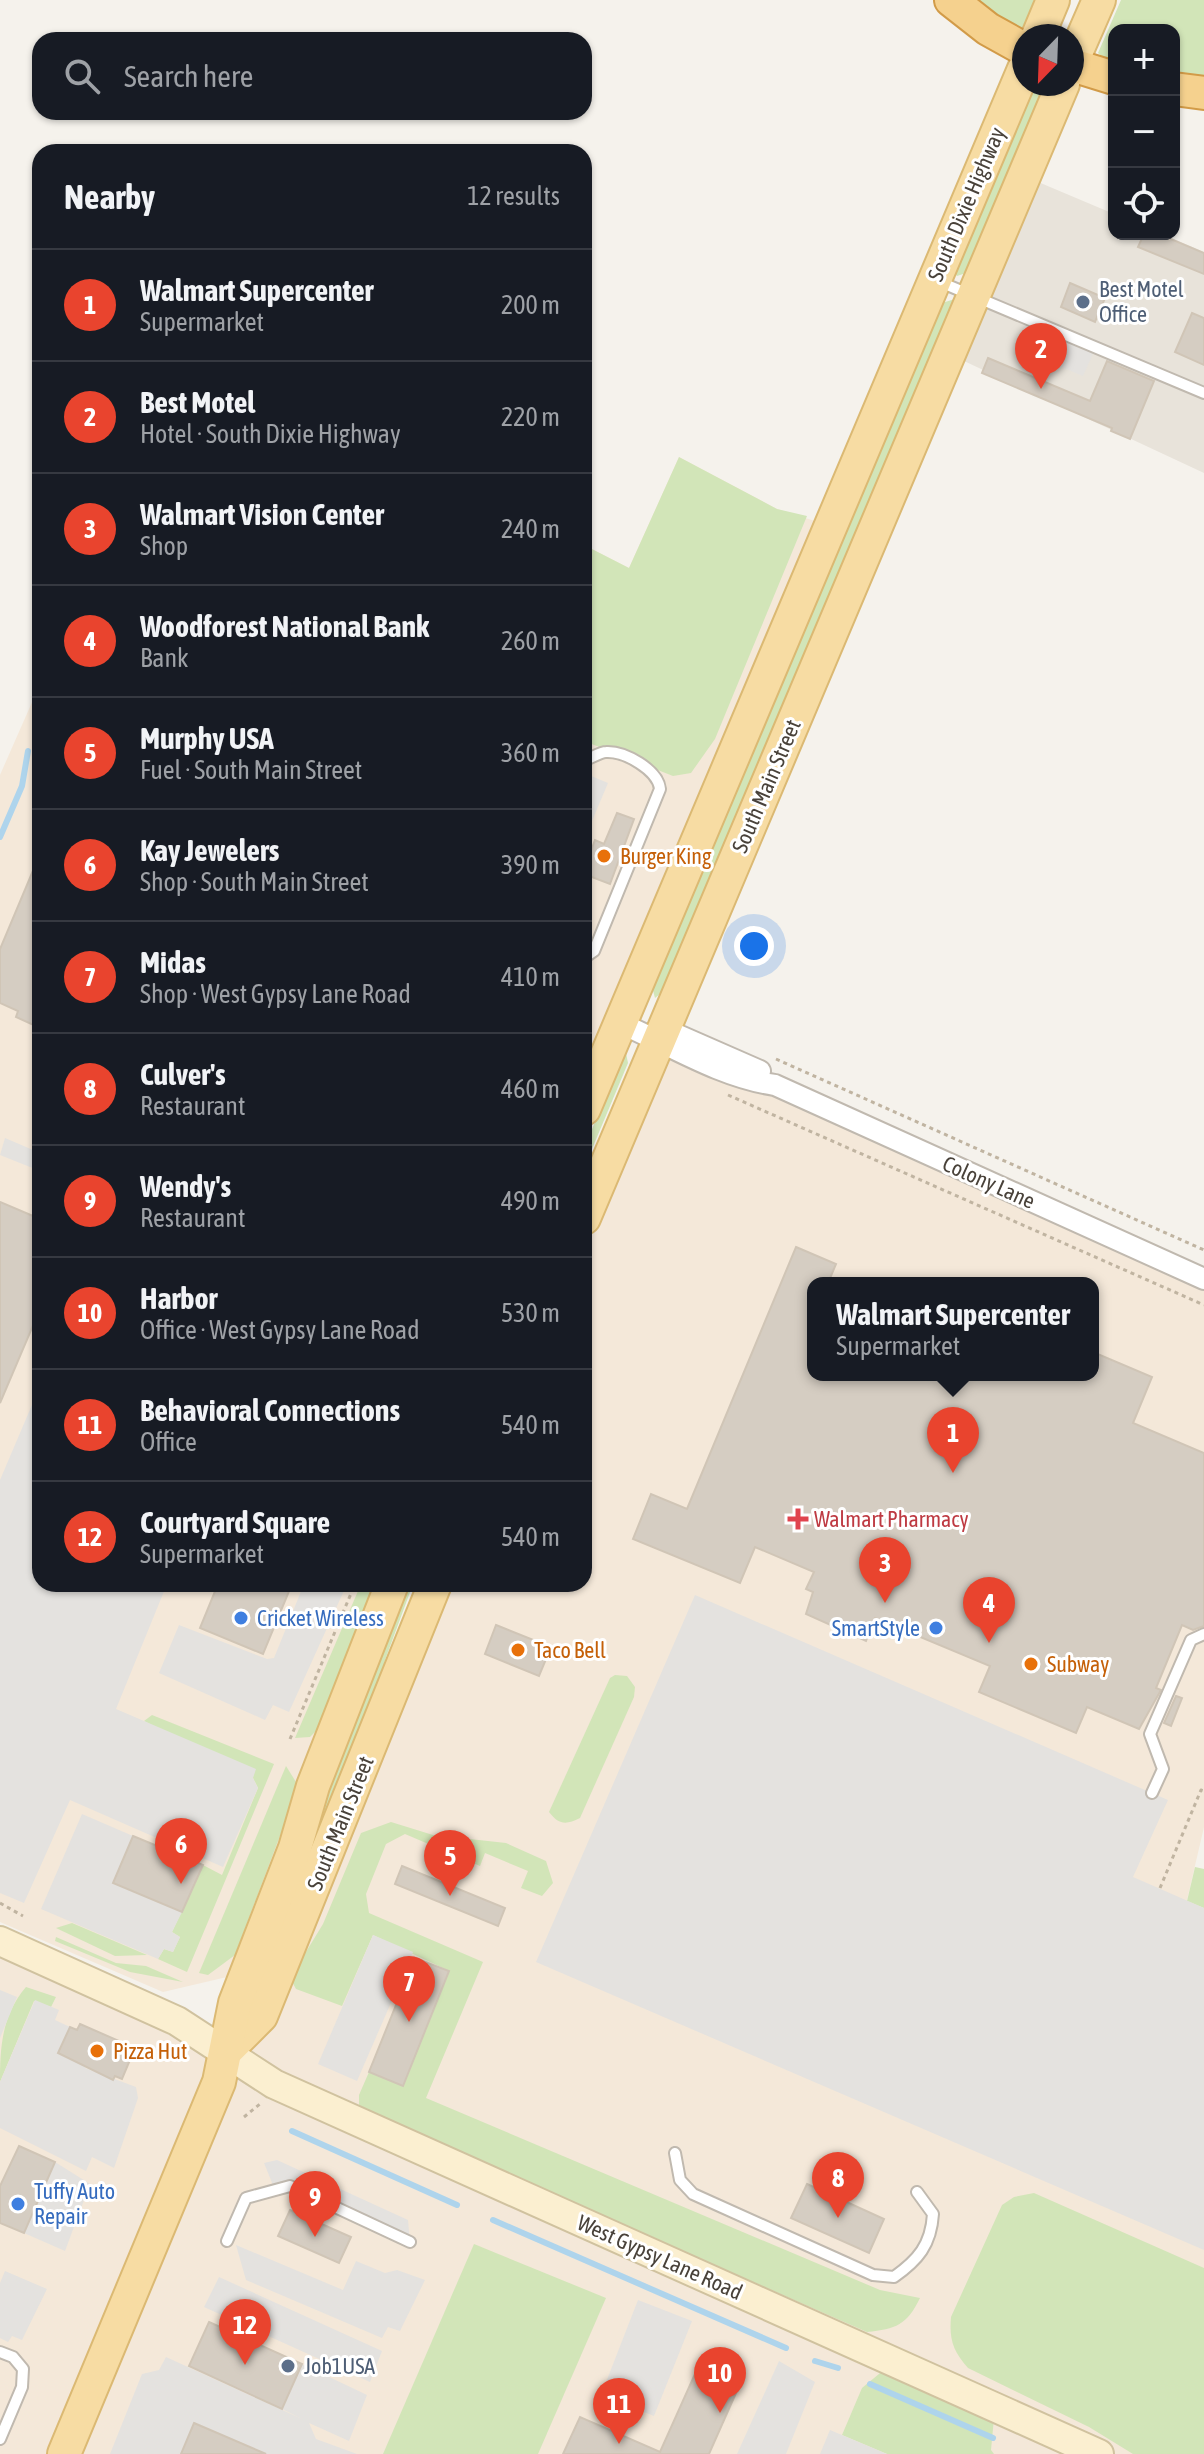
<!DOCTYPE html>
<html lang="en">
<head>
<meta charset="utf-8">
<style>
	body { margin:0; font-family:"Asap Condensed",sans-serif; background:#20242c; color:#f1f3f6 }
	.controls { position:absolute; right:24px; top:24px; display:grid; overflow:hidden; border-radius:16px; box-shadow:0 2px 6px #0004 }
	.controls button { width:72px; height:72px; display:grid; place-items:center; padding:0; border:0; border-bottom:2px solid #363941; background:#171b24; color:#f1f3f6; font:40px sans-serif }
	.compass { position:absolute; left:1012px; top:24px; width:72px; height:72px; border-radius:50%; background:#171b24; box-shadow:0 2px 6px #0004; rotate:203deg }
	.you { position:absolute; left:754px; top:946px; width:28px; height:28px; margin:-20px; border:6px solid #fff; border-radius:50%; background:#1a73e8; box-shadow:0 0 0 12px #1a73e833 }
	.badge { display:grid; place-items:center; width:52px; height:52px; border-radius:50%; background:#e9442e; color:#fff; font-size:26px; font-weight:700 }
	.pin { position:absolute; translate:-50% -66px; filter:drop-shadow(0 2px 4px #0008) }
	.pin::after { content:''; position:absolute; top:42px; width:28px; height:24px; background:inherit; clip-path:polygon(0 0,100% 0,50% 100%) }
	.popup { position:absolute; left:807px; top:1277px; width:292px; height:104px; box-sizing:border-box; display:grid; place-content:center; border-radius:16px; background:#171b24; filter:drop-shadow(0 2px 6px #0005); font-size:26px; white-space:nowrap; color:#9ea1a6 }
	.popup b { font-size:30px; color:#f1f3f6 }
	.popup::after { content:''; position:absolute; left:50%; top:100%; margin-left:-16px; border:16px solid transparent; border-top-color:#171b24 }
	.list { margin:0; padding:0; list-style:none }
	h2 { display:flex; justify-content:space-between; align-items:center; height:104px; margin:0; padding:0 32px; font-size:34px }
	h2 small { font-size:26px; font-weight:400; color:#9ea1a6 }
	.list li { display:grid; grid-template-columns:52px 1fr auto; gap:24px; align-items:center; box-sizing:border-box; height:112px; padding:0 32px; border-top:2px solid #363941 }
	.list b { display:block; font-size:30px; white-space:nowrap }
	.list p { margin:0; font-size:26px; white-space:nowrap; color:#9ea1a6 }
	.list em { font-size:26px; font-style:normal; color:#9ea1a6 }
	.icon { flex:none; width:44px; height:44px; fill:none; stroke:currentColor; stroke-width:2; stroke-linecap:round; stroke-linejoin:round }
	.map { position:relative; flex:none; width:1204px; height:2454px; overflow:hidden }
	.search { position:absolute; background:#171b24; box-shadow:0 2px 6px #0004; left:32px; top:32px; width:560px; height:88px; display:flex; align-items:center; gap:20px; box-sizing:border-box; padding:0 28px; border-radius:24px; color:#9ea1a6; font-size:30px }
	.panel { position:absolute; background:#171b24; box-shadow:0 2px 6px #0004; left:32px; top:144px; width:560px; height:1448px; border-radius:24px }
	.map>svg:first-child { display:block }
</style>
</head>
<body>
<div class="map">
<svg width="1204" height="2454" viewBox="0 0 1204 2454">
	<rect width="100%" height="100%" fill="#f5f2ec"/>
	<polygon fill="#e8e3da" points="1024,176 1114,214 1114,234 1162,234 1204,252 1204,473 949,354"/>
	<g fill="#f4e8d9" fill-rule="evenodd">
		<polygon points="679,457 777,509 818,522 584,1074 584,545 629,568"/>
		<polygon points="40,684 40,1584 377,1584 227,1977 163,1992 0,1922 0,775"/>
		<path d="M659,1040L1204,1279V1827L1187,1900L1204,1908V2454H0V1941L227,2050L435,1584H584V1218ZM813,1283H1093V1375H813Z"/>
	</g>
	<g fill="#d2e5b8">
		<polygon points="972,0 1034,0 1023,30 1002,23"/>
		<polygon points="1121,0 1204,0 1204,81 1174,76 1174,30 1114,30 1114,67 1098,53"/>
		<polygon points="1031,84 1047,84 966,273 957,276 951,269"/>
		<polygon points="958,298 664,991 655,998 652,987 942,303"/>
		<polygon points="679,457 777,509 807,516 715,739 691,773 673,776 584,741 584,545 629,568"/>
		<polygon points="626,1053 628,1063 584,1168 584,1147"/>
		<polygon points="361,1584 382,1584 326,1721 310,1737 295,1738"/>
		<polygon points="406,1584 413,1584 385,1660 373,1713 299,1883 326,1791"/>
		<path d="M615,1675L627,1676L635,1687L634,1697L580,1818C566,1825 559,1825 549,1812L610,1678Z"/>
		<polygon points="152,1715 274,1764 187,1972 158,1959 164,1949 173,1952 180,1937 172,1932 203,1865 222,1875 258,1788 253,1778 144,1721"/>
		<polygon points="286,1766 296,1782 295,1796 235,1955 208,1975 199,1973"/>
		<path d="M391,1822L433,1835L506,1843L546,1861L553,1883L542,1896L521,1888L528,1871L485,1853L480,1866L405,1834L386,1844L366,1894L369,1913L483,1962L426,2098L880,2290L920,2298C907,2325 896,2329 867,2332L359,2109V2095L369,2072L402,2085L449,1971L373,1935L342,2006L296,1989L290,1978L323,1924L361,1833Z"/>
		<polygon points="1195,1867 1204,1869 1204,1908 1187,1901"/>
		<polygon points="72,1923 147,1955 115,1956 56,1928"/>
		<polygon points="56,1937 116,1963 146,1966 183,1982 130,1972 55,1941"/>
		<path d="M26,1987L56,1997L51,2007L34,2001L0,2082C0,2046 2,2015 26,1987Z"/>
		<path d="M1034,2193L1204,2268V2454H1133L1089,2427L968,2368C953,2351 949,2339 951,2317L1002,2205L1014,2197Z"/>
		<polygon points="474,2244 606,2298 538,2454 383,2454"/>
		<polygon points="885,2369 994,2418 991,2450 994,2454 887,2454 842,2435 862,2388"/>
	</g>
	<g fill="#e4e2df">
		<polygon points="1028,318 1096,347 1083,376 1016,348"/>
		<polygon points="584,773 608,783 584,840"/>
		<polygon points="5,1138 40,1153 40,1171 0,1155"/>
		<polygon points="40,1386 40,1584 167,1584 116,1709 256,1769 253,1778 258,1788 223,1867 70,1800 24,1903 0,1893 0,1480"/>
		<polygon points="304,1584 347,1584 289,1712 273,1705 265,1720 159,1673 179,1625 267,1659 274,1658"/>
		<polygon points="695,1595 1168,1800 1133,1877 1204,1908 1204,2250 536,1962"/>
		<polygon points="82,1814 133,1836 113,1883 182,1912 172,1932 180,1937 173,1952 164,1949 158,1959 41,1909"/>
		<polygon points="373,1935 413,1952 357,2081 318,2064"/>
		<polygon points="0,1990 17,1997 0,2038"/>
		<polygon points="35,2000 59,2010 55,2020 70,2027 58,2052 86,2065 85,2068 136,2087 138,2098 114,2168 92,2157 86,2171 0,2128 0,2082"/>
		<polygon points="277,2160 408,2220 410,2242 290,2186 275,2190 264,2163"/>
		<polygon points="55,2162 90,2184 65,2251 24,2233"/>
		<polygon points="236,2245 343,2290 356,2261 385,2273 397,2270 425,2280 400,2331 388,2327 382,2338 246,2280"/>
		<polygon points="5,2271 47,2289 22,2340 12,2336 8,2342 0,2338 0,2283"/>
		<polygon points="219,2277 382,2351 370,2382 204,2307"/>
		<polygon points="638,2300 692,2321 654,2416 601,2395"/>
		<polygon points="166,2357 302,2419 282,2409 302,2364 367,2395 349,2441 309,2423 316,2439 357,2454 110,2454 142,2374 159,2370"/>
		<polygon points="779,2361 815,2382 786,2454 737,2454"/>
		<polygon points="830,2430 887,2454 820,2454"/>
	</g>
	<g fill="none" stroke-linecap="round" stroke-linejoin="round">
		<g stroke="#aed4ec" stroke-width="6">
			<polyline points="0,837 22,786 28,751"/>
			<polyline points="292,2131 457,2205"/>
			<polyline points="493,2220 786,2348"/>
			<polyline points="815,2361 838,2368"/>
			<polyline points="870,2384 993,2438"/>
		</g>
	</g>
	<g fill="#d5cdc2" stroke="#d0c5b6" stroke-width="2">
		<polygon points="1144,234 1159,234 1204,253 1204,274 1138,247"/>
		<polygon points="1070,283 1105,298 1095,322 1061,307"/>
		<polygon points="1192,313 1204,318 1204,365 1175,352"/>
		<polygon points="988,358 1090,401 1107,361 1154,381 1130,439 1111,431 1112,428 982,373"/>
		<polygon points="617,813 634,819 610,884 584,874 584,869 595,840 604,844"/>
		<polygon points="40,854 40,1028 16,1017 18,1011 0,1003 0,949"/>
		<polygon points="0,1202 40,1219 40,1309 0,1403"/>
		<polygon points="796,1247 836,1264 828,1283 813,1283 813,1375 1093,1375 1093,1352 1152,1377 1133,1423 1204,1453 1204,1626 1193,1630 1182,1625 1156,1688 1161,1690 1139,1729 1087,1707 1076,1733 979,1692 990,1666 875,1618 866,1641 806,1614 813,1592 806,1589 814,1572 755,1547 740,1583 633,1539 651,1494 687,1509"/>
		<polygon points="218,1584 292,1584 263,1654 200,1628"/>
		<polygon points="496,1625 551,1647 539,1676 485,1654"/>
		<polygon points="1176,1696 1182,1698 1171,1726 1164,1723"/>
		<polygon points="133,1836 203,1865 182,1912 113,1883"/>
		<polygon points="402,1866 505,1908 498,1926 395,1884"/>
		<polygon points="415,1958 449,1971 403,2086 369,2072"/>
		<polygon points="80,2024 135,2048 122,2079 115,2076 113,2080 58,2053 70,2027 77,2030"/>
		<polygon points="19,2146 55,2162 24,2233 0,2223 0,2186"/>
		<polygon points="807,2184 884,2219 869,2253 791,2218"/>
		<polygon points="290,2210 351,2237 339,2263 278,2236"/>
		<polygon points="209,2322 302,2364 282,2409 189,2366"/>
		<polygon points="703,2356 744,2375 709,2454 563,2454 580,2417 660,2452"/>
		<polygon points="194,2423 266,2454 181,2454"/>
	</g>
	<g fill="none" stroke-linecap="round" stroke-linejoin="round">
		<g stroke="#c0b9af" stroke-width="14">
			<g id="service">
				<polyline points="940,282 1204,393"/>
				<path d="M584,958L594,951L660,789C658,770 625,751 606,752C601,752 593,757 588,759"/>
				<polyline points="1152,1793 1163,1769 1150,1734 1191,1640 1204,1634"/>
				<path d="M675,2153L680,2180L693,2194L873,2275L894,2277C918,2260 931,2245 933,2214L917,2192"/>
				<polyline points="227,2241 246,2198 290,2186 410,2242"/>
				<polyline points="0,2352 13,2357 23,2369 22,2387 0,2439"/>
			</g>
		</g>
		<g stroke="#c0b9af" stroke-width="24">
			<g id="minor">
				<path d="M620,1023C670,1045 720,1077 775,1085L1204,1279"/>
				<polyline points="664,1029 760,1071"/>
			</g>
		</g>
		<g stroke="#d0c29f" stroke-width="32">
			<polyline id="secondary" points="0,1941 177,2021 274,2084 1099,2454"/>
		</g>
		<g stroke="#dbb973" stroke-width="36">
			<g id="primary">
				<polyline points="1038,36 1053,0"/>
				<polyline points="1072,62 1099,0"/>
				<polyline points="584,1109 1024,69"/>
				<polyline points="584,1218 1063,84"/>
				<polyline points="227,2050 261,2016 435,1584"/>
				<polyline points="64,2454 219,2082 235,2003 295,1848 313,1786 392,1584"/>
			</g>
		</g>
		<g stroke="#d29b48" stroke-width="36">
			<g id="trunk">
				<polyline points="951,0 988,29 1024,49"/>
				<polyline points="1072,65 1114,78"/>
				<polyline points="1174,89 1204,93"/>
			</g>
		</g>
		<g stroke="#c0b4a1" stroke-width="3" stroke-dasharray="4 4" stroke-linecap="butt">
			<polyline points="776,1059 1204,1250"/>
			<polyline points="728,1095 1204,1305"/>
			<polyline points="290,1739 355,1584"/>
			<polyline points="1160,1888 1201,1790 1204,1791"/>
			<polyline points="0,1903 23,1916"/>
			<polyline points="244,2117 260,2104"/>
		</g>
		<use href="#service" stroke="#fff" stroke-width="10"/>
		<use href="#minor" stroke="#fff" stroke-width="20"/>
		<use href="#secondary" stroke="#fbefd0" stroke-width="28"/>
		<use href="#primary" stroke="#f7dca3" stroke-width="32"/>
		<use href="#trunk" stroke="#f5d18e" stroke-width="32"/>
	</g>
	<g fill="#5c6f8a" stroke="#fff" stroke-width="3">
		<circle cx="1083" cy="302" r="8"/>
		<circle cx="288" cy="2366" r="8"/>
	</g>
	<g fill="#e8710a" stroke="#fff" stroke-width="3">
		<circle cx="604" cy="856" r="8"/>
		<circle cx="518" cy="1650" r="8"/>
		<circle cx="1031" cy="1664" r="8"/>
		<circle cx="97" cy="2051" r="8"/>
	</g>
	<path fill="#e0444e" stroke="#fff" stroke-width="3" d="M794 1507h8v8h8v8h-8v8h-8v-8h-8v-8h8z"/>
	<g fill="#3f7fe0" stroke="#fff" stroke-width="3">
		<circle cx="241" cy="1618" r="8"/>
		<circle cx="936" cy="1628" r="8"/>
		<circle cx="18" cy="2204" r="8"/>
	</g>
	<g text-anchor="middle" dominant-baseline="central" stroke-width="6" stroke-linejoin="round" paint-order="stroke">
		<g font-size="22" fill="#49423a" stroke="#fff">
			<text transform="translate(966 204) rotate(-67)">South Dixie Highway</text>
			<text transform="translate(766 786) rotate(-67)">South Main Street</text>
			<text transform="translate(989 1182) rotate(24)">Colony Lane</text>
			<text transform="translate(340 1823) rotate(-68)">South Main Street</text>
			<text transform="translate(660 2257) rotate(24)">West Gypsy Lane Road</text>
		</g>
		<g font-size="22" fill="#4e5e75" stroke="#fff" text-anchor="start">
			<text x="1099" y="289">Best Motel<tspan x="1099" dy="25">Office</tspan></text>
			<text x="304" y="2366">Job1USA</text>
		</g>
		<g font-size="22" fill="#c56008" stroke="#fff" text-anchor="start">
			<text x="620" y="856">Burger King</text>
			<text x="534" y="1650">Taco Bell</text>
			<text x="1047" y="1664">Subway</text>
			<text x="113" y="2051">Pizza Hut</text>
		</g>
		<g font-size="22" fill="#be3a42" stroke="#fff" text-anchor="start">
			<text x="814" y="1519">Walmart Pharmacy</text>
		</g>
		<g font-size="22" fill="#366cbe" stroke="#fff" text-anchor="start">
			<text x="257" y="1618">Cricket Wireless</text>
			<text x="920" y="1628" text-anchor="end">SmartStyle</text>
			<text x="34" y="2191">Tuffy Auto<tspan x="34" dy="25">Repair</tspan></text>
		</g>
	</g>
</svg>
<div class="controls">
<button>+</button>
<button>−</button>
<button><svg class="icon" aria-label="locate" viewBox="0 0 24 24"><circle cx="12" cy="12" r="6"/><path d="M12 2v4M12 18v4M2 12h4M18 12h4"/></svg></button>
</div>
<svg class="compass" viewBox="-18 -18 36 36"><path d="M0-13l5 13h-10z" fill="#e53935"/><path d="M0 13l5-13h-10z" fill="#9ea1a6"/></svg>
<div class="you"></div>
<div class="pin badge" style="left:953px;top:1473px">1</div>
<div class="popup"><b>Walmart Supercenter</b>Supermarket</div>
<div class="pin badge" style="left:1041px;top:389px">2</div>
<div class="pin badge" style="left:885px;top:1603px">3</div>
<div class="pin badge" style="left:989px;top:1643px">4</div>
<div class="pin badge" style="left:450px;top:1896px">5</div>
<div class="pin badge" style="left:181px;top:1884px">6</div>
<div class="pin badge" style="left:409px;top:2022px">7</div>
<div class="pin badge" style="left:838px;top:2218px">8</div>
<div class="pin badge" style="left:315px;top:2237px">9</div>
<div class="pin badge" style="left:720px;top:2413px">10</div>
<div class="pin badge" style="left:619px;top:2444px">11</div>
<div class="pin badge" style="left:245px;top:2365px">12</div>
<div class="search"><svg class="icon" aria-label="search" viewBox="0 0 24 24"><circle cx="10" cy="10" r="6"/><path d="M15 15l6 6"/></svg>Search here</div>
<section class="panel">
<h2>Nearby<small>12 results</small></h2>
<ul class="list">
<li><span class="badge">1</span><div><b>Walmart Supercenter</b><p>Supermarket</p></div><em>200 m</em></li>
<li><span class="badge">2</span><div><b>Best Motel</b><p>Hotel · South Dixie Highway</p></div><em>220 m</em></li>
<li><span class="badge">3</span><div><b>Walmart Vision Center</b><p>Shop</p></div><em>240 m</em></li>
<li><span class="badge">4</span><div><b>Woodforest National Bank</b><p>Bank</p></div><em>260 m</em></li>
<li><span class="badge">5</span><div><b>Murphy USA</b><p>Fuel · South Main Street</p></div><em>360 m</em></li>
<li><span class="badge">6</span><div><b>Kay Jewelers</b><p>Shop · South Main Street</p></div><em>390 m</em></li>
<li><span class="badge">7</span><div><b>Midas</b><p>Shop · West Gypsy Lane Road</p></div><em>410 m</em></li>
<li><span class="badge">8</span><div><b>Culver's</b><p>Restaurant</p></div><em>460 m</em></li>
<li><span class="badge">9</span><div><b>Wendy's</b><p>Restaurant</p></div><em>490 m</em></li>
<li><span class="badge">10</span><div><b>Harbor</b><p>Office · West Gypsy Lane Road</p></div><em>530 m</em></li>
<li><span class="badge">11</span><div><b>Behavioral Connections</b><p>Office</p></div><em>540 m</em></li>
<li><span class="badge">12</span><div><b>Courtyard Square</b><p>Supermarket</p></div><em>540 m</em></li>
</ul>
</section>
</div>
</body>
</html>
